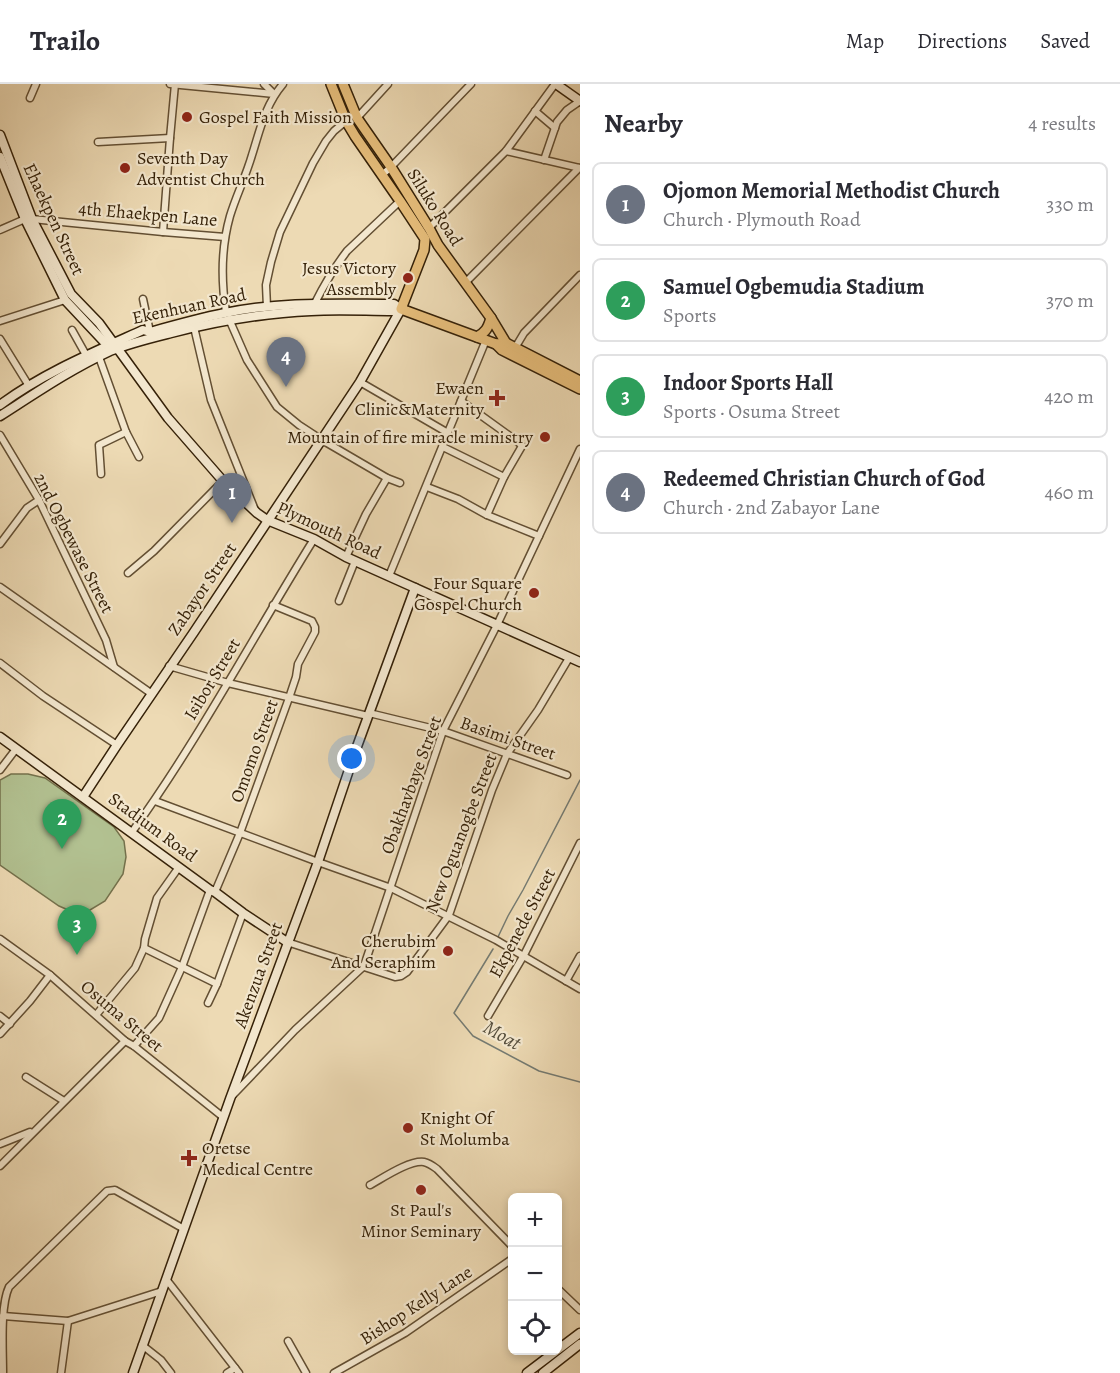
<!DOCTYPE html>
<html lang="en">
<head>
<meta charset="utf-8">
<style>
	body { margin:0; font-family:Alegreya,serif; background:#f2f2f3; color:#2b2b33 }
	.controls { position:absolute; right:18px; bottom:18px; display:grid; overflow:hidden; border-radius:9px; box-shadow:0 3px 9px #0003 }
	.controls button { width:54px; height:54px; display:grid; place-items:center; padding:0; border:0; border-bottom:2px solid #e1e1e2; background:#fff; color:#2b2b33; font:30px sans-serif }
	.you { position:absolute; left:352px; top:675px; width:21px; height:21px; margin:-15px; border:4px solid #fff; border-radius:50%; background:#1a73e8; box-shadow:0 0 0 9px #1a73e833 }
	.badge { display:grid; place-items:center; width:39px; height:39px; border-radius:50%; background:#d93025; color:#fff; font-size:20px; font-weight:700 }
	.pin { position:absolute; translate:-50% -50px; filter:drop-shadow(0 2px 3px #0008) }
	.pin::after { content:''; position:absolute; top:32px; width:21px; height:18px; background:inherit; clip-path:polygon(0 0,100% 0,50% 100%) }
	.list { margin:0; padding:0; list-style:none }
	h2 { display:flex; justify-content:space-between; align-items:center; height:78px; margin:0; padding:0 24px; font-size:26px }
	h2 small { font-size:20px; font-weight:400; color:#7c7c81 }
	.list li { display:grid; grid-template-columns:39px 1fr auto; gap:18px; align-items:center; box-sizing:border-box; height:84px; margin:0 12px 12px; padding:0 12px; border:2px solid #e1e1e2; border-radius:9px }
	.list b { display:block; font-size:22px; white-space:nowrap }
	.list p { margin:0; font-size:20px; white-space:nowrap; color:#7c7c81 }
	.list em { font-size:20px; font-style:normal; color:#7c7c81 }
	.icon { flex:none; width:33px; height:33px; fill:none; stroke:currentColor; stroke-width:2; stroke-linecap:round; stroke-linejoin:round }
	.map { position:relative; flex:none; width:580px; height:1289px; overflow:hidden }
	header { display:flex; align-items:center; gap:36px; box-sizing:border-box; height:84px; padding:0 30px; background:#fff; border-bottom:2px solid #e1e1e2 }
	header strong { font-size:28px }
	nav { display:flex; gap:33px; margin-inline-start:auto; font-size:21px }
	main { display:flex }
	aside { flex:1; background:#fff }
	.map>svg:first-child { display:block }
</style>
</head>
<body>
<header>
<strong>Trailo</strong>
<nav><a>Map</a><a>Directions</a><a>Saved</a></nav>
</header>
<main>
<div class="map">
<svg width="580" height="1289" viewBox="0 0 580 1289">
	<rect width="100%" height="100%" fill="#eddab4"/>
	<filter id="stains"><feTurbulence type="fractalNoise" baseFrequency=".00333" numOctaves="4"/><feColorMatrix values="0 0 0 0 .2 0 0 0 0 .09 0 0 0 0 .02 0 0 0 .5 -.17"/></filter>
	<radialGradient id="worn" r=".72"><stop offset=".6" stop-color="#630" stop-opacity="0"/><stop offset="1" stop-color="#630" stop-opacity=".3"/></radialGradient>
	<polygon fill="#b2c191" stroke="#74714c" stroke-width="1.5" points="11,690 28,690 45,694 114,743 124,757 126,773 123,790 105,817 90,826 75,829 59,822 0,781 0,696"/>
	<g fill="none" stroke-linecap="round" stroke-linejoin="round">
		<g stroke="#757b72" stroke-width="1.5">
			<polyline points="497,855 508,832 523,806 580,696"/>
			<polyline points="493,865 454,929 473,952 539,987 580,998"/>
		</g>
		<g stroke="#634f33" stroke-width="9">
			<g id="street">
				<polyline points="170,0 274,10"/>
				<polyline points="264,0 274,10"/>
				<polyline points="30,14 36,0"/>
				<polyline points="535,27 555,44"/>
				<polyline points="357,34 388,0"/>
				<polyline points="98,58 170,54"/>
				<polyline points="506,67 580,84"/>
				<polyline points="544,76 557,38 567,26 580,17"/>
				<polyline points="382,91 391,83 471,0"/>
				<polyline points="32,135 163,148 225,153"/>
				<polyline points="429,144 506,67 555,0"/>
				<polyline points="0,146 25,135"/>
				<polyline points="163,148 170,54 175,0"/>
				<polyline points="465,199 579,84"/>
				<polyline points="143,215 150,248"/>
				<path d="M315,219C324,201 334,184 347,167L400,117"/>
				<polyline points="267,223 266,201 271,178 280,148 313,79 326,57 334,47 346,37"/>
				<path d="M226,228C221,196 221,164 230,132C236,112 246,92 252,71C260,46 265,21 283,0"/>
				<polyline points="229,235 247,276 277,323 299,341 322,356 387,394 400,399"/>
				<polyline points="0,237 65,216"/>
				<polyline points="194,243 211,316 255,426"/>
				<polyline points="72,246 86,271"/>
				<polyline points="0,255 29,302"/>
				<polyline points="515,264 524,249 580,191"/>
				<polyline points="99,273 126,348 139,373"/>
				<polyline points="360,298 448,349"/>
				<polyline points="461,317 518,358 522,362 504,393 487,431"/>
				<polyline points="0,351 39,416 106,556 114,583"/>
				<polyline points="443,363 504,393"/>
				<polyline points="101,390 99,361 126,348"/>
				<polyline points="427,403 458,415 487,431 539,452"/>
				<polyline points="0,460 27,424 39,416"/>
				<polyline points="346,473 366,430 387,394"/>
				<polyline points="128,489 154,467 223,397"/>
				<polyline points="389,492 486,256"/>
				<polyline points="0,503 152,610"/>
				<polyline points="339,517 355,477"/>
				<polyline points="0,579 43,612 117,661"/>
				<polyline points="169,582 228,599 368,632"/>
				<polyline points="369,629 443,647 567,691"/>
				<polyline points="0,686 16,665"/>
				<polyline points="155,717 318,778 391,804 496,856 580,905"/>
				<path d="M132,748C199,655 253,553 314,455"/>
				<polyline points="215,808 240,749 289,614 296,593 298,580 315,548 315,543 312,537 273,521"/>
				<polyline points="0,855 50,891 125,957 134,962 223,1033"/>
				<polyline points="287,858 395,893 401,892 407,888 449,831 492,706 507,670 538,626 569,574"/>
				<polyline points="144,864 217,900"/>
				<polyline points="566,897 580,872"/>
				<polyline points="208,919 217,900 243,829"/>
				<polyline points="96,931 135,884 144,864 145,855 157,814 179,783"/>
				<polyline points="0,932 10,940"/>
				<polyline points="488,932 524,871 580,759"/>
				<polyline points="0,950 30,917 50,891"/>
				<polyline points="134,962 159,934 182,883 210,806"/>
				<polyline points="26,993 64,1017"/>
				<polyline points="233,1011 295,946 364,882 443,647 497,541 580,365"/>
				<polyline points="0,1060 30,1048"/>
				<polyline points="0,1082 125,957"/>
				<path d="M370,1101C383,1094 409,1076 424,1078C429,1079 433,1082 437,1085L512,1162"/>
				<polyline points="166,1195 239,1289"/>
				<polyline points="558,1205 580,1226"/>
				<polyline points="3,1232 68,1237 162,1207"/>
				<polyline points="288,1257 306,1289"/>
				<polyline points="142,1261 161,1276 171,1289"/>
				<path d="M3,1289C3,1266 0,1222 9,1203L107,1107L115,1106L184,1145"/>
				<polyline points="61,1289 68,1237"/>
				<polyline points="227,1289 235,1284"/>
				<polyline points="334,1289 405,1249 512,1175"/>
			</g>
		</g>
		<g stroke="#352108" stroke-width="11">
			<g id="secondary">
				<polyline points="556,0 580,17"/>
				<polyline points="0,51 32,135 71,210 99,239 168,334 223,397 257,429 267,436 314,455 346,473 580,578"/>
				<polyline points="0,73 25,135 65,216 109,263"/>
				<path d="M0,321C43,289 94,268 143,246L150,248C175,241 200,234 225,229C281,217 338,220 394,220L401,225"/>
				<path d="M0,332C36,309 71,285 110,267C130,259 151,254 171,249C218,237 263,229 311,227C338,225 366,227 393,227L401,225"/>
				<polyline points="0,653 210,806 215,808 243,829 287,858"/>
				<polyline points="83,713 117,661 194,548 360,298 401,225"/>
				<polyline points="133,1289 230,1015 318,778 355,668 415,504"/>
				<polyline points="527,1289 580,1249"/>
				<polyline points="543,1289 580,1260"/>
			</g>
		</g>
		<g stroke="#352108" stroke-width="12">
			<g id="primary">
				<polyline points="331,0 346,37 355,52 400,117 425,155 424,166 401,225 496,260 506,259 580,297"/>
				<polyline points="343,0 357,34 366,47 391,83 429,144 438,161 491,234 506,259"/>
				<path d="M477,253C486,248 488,244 491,234"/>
				<polyline points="496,260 502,266 580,305"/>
			</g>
		</g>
		<use href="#street" stroke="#f3e7ce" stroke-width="6"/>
		<use href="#secondary" stroke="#f3e7ce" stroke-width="8"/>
		<use href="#primary" stroke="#e6bd7a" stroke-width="9"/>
	</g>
	<g fill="#8f2418" stroke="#f3e7ce" stroke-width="2">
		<circle cx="187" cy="33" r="6"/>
		<circle cx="125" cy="84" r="6"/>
		<circle cx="408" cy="194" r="6"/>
		<path d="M494 305h6v6h6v6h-6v6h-6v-6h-6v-6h6z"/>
		<circle cx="545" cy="353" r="6"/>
		<circle cx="534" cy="509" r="6"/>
		<circle cx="448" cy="867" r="6"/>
		<circle cx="408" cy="1044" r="6"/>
		<path d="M186 1065h6v6h6v6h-6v6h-6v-6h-6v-6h6z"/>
		<circle cx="421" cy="1106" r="6"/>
	</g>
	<g text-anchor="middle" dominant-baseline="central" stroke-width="4.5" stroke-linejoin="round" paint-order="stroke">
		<g font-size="18" fill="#352108" stroke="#f3e7ce" text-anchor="end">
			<text x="199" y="33" text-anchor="start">Gospel Faith Mission</text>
			<text x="137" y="74" text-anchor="start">Seventh Day<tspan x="137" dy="21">Adventist Church</tspan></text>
			<text x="396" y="184">Jesus Victory<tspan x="396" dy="21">Assembly</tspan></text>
			<text x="484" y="304">Ewaen<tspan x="484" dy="21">Clinic&amp;Maternity</tspan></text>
			<text x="533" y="353">Mountain of fire miracle ministry</text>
			<text x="522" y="499">Four Square<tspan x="522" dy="21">Gospel Church</tspan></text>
			<text x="436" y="857">Cherubim<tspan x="436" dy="21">And Seraphim</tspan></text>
			<text x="420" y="1034" text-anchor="start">Knight Of<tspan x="420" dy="21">St Molumba</tspan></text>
			<text x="202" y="1064" text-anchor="start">Oretse<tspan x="202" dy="21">Medical Centre</tspan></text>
			<text x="421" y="1126" text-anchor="middle">St Paul's<tspan x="421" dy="21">Minor Seminary</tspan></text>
		</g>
		<g font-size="18" fill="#352108" stroke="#f3e7ce">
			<text transform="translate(435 123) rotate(58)">Siluko Road</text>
			<text transform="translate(148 130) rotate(5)">4th Ehaekpen Lane</text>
			<text transform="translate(54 135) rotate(65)">Ehaekpen Street</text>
			<text transform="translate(189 222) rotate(-12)">Ekenhuan Road</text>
			<text transform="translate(329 446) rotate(25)">Plymouth Road</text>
			<text transform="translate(74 459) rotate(63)">2nd Ogbewase Street</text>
			<text transform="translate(202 505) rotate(-56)">Zabayor Street</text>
			<text transform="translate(212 595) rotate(-59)">Isibor Street</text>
			<text transform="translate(508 654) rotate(19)">Basimi Street</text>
			<text transform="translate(254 667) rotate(-70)">Omomo Street</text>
			<text transform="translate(411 701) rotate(-70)">Obakhavbaye Street</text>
			<text transform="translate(153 743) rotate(36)">Stadium Road</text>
			<text transform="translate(461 749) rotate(-69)">New Oguanogbe Street</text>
			<text transform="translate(522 839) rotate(-62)">Ekpenede Street</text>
			<text transform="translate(258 891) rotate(-70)">Akenzua Street</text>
			<text transform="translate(122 932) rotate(40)">Osuma Street</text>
			<text transform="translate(416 1221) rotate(-33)">Bishop Kelly Lane</text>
		</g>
		<g font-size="20" font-style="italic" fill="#554e3d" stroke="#f3e7ce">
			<text transform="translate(502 951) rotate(30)">Moat</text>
		</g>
	</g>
	<rect width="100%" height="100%" filter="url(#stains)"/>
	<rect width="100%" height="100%" fill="url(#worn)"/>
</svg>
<div class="controls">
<button>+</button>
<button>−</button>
<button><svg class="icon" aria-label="locate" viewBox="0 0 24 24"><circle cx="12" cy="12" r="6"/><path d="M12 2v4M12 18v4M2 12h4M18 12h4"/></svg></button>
</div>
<div class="you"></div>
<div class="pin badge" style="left:232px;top:439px;background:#6b7280">1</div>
<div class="pin badge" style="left:62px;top:765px;background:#2e9e5b">2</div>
<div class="pin badge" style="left:77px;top:871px;background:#2e9e5b">3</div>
<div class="pin badge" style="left:286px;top:303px;background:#6b7280">4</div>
</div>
<aside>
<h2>Nearby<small>4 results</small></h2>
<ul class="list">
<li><span class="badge" style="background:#6b7280">1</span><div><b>Ojomon Memorial Methodist Church</b><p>Church · Plymouth Road</p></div><em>330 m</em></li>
<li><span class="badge" style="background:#2e9e5b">2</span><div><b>Samuel Ogbemudia Stadium</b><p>Sports</p></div><em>370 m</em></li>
<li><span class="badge" style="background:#2e9e5b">3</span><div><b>Indoor Sports Hall</b><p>Sports · Osuma Street</p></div><em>420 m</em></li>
<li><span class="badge" style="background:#6b7280">4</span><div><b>Redeemed Christian Church of God</b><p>Church · 2nd Zabayor Lane</p></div><em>460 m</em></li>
</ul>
</aside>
</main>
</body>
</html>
